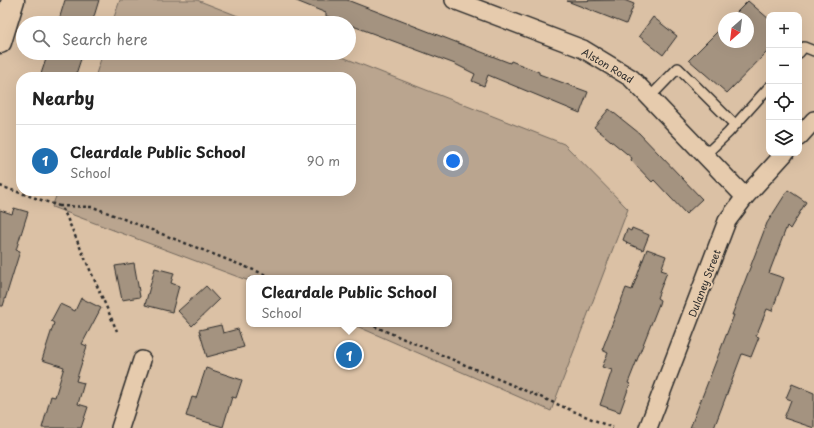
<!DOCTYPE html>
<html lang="en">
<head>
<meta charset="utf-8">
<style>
	body { margin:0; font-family:"Playpen Sans",sans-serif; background:#f2f2f2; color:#222 }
	.controls { position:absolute; right:12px; top:12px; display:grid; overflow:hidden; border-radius:8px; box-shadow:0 4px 16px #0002 }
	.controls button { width:36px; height:36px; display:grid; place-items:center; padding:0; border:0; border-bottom:1px solid #e0e0e0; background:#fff; color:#222; font:20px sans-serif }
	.compass { position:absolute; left:718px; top:12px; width:36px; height:36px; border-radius:50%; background:#fff; box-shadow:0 4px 16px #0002; rotate:208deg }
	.you { position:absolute; left:453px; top:161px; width:14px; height:14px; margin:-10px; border:3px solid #fff; border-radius:50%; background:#1a73e8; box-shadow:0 0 0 6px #1a73e833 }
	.badge { display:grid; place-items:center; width:26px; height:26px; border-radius:50%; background:#1f6fb2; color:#fff; font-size:13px; font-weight:700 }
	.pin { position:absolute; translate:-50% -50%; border:2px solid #fff; box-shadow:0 1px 4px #0006 }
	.popup { position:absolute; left:246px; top:275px; width:206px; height:52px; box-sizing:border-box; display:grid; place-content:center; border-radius:8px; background:#fff; filter:drop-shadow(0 1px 3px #0005); font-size:13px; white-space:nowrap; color:#767676 }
	.popup b { font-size:15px; color:#222 }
	.popup::after { content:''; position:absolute; left:50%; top:100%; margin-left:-8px; border:8px solid transparent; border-top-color:#fff }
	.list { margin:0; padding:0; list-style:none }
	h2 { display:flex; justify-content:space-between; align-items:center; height:52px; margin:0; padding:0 16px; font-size:17px }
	h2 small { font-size:13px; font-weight:400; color:#767676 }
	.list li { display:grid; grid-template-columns:26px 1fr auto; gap:12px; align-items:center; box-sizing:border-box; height:72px; padding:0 16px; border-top:1px solid #e0e0e0 }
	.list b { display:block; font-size:15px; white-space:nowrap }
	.list p { margin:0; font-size:13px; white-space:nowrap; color:#767676 }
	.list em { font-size:13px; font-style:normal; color:#767676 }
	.icon { flex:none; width:22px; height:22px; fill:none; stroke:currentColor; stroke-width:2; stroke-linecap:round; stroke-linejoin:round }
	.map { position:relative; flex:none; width:814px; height:428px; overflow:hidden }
	.search { position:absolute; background:#fff; box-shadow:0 4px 16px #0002; left:16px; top:16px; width:340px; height:44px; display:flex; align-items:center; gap:10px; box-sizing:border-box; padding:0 14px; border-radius:22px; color:#767676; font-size:15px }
	.panel { position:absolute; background:#fff; box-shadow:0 4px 16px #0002; left:16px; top:72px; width:340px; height:124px; border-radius:16px }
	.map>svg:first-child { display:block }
</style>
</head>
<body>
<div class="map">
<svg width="814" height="428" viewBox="0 0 814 428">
	<rect width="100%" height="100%" fill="#dbc1a5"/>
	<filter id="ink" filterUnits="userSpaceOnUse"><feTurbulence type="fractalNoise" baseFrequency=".025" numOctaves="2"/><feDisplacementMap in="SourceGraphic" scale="8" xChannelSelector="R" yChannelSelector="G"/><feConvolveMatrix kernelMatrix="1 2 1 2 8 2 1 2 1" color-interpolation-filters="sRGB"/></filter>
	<g filter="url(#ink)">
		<g fill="#baa58f" stroke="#72685d">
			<polygon points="120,0 197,0 256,23 112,23"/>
			<polygon points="103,53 332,53 564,144 628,209 551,411 352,324 449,324 449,278 249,278 249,281 52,207 58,191 351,191 351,77 95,77"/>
		</g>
		<g fill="#a49380" stroke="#2b2b2b">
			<polygon points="65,0 99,0 92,23 58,23"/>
			<polygon points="294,0 347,0 510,63 511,61 539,72 539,74 588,92 580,113 488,75 484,86 472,81 475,74 455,64 326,16 326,13"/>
			<polygon points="624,0 634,4 626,24 567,1"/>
			<polygon points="748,1 769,19 769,50 727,93 689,60 724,25 724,42 748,42 748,18 731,18"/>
			<polygon points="653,17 677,36 663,55 639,36"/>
			<polygon points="48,53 83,53 75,77 40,77"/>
			<polygon points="609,109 639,133 702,199 686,214 654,180 652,182 631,160 632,158 594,127"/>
			<polygon points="788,190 806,202 790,229 787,226 769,273 784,278 772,311 767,309 756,336 759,337 751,357 742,354 714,428 690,428 734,315 732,315 767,223"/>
			<polygon points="14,208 28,212 16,250 20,251 3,306 0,306 0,210 12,214"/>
			<polygon points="632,228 649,235 643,250 626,243 627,242 623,240 627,229 631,231"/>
			<polygon points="647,249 666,256 661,270 667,272 657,298 660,300 659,304 628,383 630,384 620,412 600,405 612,370 602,367 608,353 602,350 626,288 632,290"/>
			<polygon points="134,263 140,297 122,300 115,266"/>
			<polygon points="155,268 174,273 171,283 179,286 172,312 145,305"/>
			<polygon points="206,286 219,300 192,326 178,311"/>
			<polygon points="81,298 101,308 82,344 87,346 76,381 84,383 78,404 88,407 81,428 42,428 51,396 55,397 64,367 42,360 54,323 51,321 60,304 75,311"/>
			<polygon points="221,325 223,333 238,329 244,347 207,357 199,330"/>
			<polygon points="206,368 242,380 236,398 232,397 223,427 186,416 192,397 196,398"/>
			<polygon points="792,384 814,393 814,428 784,418 791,400 786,398"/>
		</g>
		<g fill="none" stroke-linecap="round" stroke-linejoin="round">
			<g stroke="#2b2b2b" stroke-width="12">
				<g id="service">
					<polyline points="799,53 804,47 814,51"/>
					<polyline points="650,97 678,68 735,125"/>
					<polyline points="705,155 728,133 769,87"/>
				</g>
			</g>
			<g stroke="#2b2b2b" stroke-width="20">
				<g id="minor">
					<polyline points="454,0 583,49 631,78 745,197"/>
					<polyline points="799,137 814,120"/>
					<polyline points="120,428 142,360"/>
					<polyline points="648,428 727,221 745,197 785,153"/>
				</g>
			</g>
			<g stroke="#2b2b2b" stroke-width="25">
				<polyline id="tertiary" points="0,42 13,0"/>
			</g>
			<g stroke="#2b2b2b" stroke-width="2.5" stroke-dasharray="3 3" stroke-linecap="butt">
				<polyline points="0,186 59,206 64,211 117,331"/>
				<polyline points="59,206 93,207 274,278"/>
				<polyline points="369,324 613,428"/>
			</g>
			<use href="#service" stroke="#e6cbad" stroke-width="9"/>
			<use href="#minor" stroke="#e6cbad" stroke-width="17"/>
			<use href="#tertiary" stroke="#e6cbad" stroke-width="22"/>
		</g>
	</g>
	<g text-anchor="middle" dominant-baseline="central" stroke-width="4" stroke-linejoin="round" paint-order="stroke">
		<g font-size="10" fill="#2b2b2b" stroke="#e6cbad">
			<text transform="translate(608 65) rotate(31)">Alston Road</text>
			<text transform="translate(704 283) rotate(-69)">Dulaney Street</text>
		</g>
	</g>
</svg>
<div class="controls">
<button>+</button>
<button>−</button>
<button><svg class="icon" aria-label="locate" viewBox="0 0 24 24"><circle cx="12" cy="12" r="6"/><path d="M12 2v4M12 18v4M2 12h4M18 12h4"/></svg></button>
<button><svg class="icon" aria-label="layers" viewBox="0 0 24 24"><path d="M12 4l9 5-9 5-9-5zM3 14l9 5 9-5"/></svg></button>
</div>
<svg class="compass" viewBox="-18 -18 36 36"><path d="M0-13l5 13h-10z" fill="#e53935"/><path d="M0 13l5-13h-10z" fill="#767676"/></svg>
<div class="you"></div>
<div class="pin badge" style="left:349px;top:355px">1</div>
<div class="popup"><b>Cleardale Public School</b>School</div>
<div class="search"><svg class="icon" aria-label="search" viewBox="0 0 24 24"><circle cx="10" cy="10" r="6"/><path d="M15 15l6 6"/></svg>Search here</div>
<section class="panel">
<h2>Nearby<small></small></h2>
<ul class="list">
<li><span class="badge">1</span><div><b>Cleardale Public School</b><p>School</p></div><em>90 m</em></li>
</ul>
</section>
</div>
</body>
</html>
